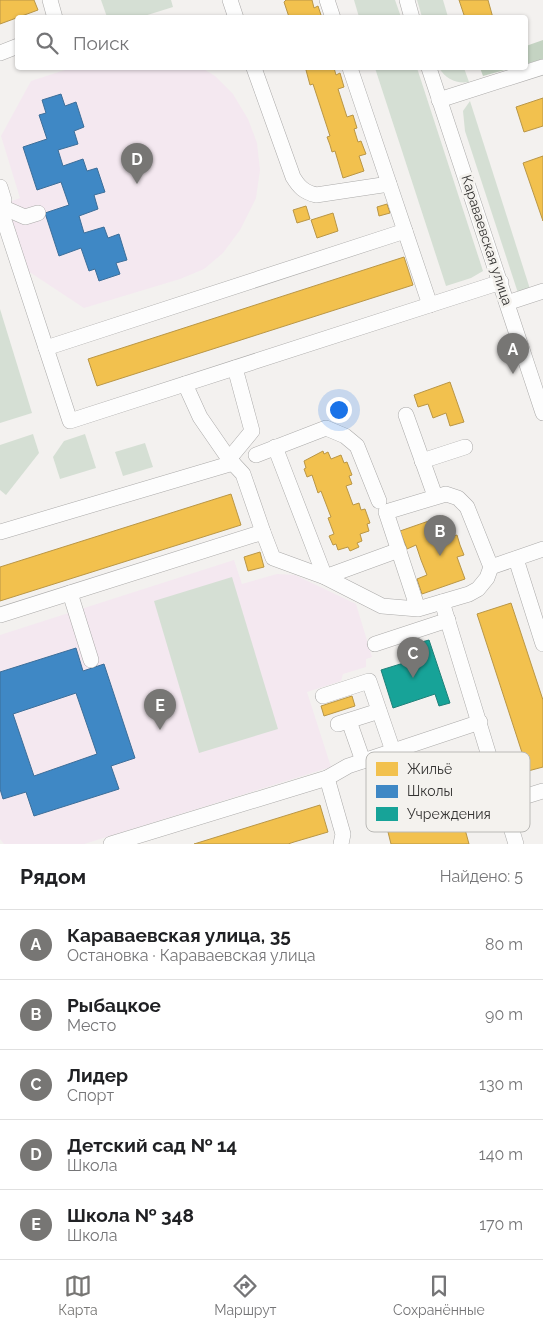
<!DOCTYPE html>
<html lang="ru">
<head>
<meta charset="utf-8">
<style>
	body { margin:0; font-family:Raleway,sans-serif; background:#f6f6f6; color:#202124 }
	.you { position:absolute; left:338px; top:409px; width:18px; height:18px; margin:-12px; border:4px solid #fff; border-radius:50%; background:#1a73e8; box-shadow:0 0 0 8px #1a73e833 }
	.badge { display:grid; place-items:center; width:32px; height:32px; border-radius:50%; background:#777674; color:#fff; font-size:16px; font-weight:700 }
	.pin { position:absolute; translate:-50% -41px; filter:drop-shadow(0 1px 2px #0008) }
	.pin::after { content:''; position:absolute; top:26px; width:18px; height:15px; background:inherit; clip-path:polygon(0 0,100% 0,50% 100%) }
	.list { margin:0; padding:0; list-style:none }
	h2 { display:flex; justify-content:space-between; align-items:center; height:65px; margin:0; padding:0 20px; font-size:21px }
	h2 small { font-size:16px; font-weight:400; color:#757577 }
	.list li { display:grid; grid-template-columns:32px 1fr auto; gap:15px; align-items:center; box-sizing:border-box; height:70px; padding:0 20px; border-top:1px solid #e0e0e0 }
	.list b { display:block; font-size:19px; white-space:nowrap }
	.list p { margin:0; font-size:16px; white-space:nowrap; color:#757577 }
	.list em { font-size:16px; font-style:normal; color:#757577 }
	.icon { flex:none; width:28px; height:28px; fill:none; stroke:currentColor; stroke-width:2; stroke-linecap:round; stroke-linejoin:round }
	.map { position:relative; flex:none; width:543px; height:844px; overflow:hidden }
	.search { position:absolute; background:#fff; box-shadow:0 1px 4px #0004; left:15px; right:15px; top:15px; height:55px; display:flex; align-items:center; gap:12px; box-sizing:border-box; padding:0 18px; border-radius:5px; color:#757577; font-size:19px }
	.sheet { height:415px; background:#fff }
	nav { display:flex; justify-content:space-around; align-items:center; box-sizing:border-box; height:70px; border-top:1px solid #e0e0e0; background:#fff; font-size:14px; color:#757577 }
	nav a { display:grid; justify-items:center; gap:2px }
	nav .on { color:#777674 }
	.map>svg:first-child { display:block }
</style>
</head>
<body>
<div class="map">
<svg width="543" height="844" viewBox="0 0 543 844">
	<rect width="100%" height="100%" fill="#f3f1ef"/>
	<g fill="#f4e8f0">
		<polygon points="71,68 202,68 215,76 233,94 248,119 257,143 260,170 256,198 240,230 223,253 204,269 180,279 84,308 28,271 8,215 12,201 20,198 1,136 31,81"/>
		<polygon points="234,560 242,584 277,574 295,575 356,604 372,657 366,659 366,667 343,674 341,681 307,692 331,767 84,844 4,844 0,839 0,635"/>
	</g>
	<g fill="#d5dfd4">
		<polygon points="101,0 171,0 173,7 141,17 107,17"/>
		<polygon points="354,0 395,0 401,17 359,17"/>
		<polygon points="417,0 443,0 448,17 422,17"/>
		<polygon points="375,68 417,68 483,271 471,278 446,286"/>
		<path d="M439,68H464L469,82C456,84 446,79 439,68Z"/>
		<polygon points="470,101 530,289 518,293 465,131 463,111"/>
		<polygon points="0,309 32,413 0,423"/>
		<polygon points="33,434 39,453 6,495 0,490 0,445"/>
		<polygon points="85,434 96,468 60,479 53,457 64,441"/>
		<polygon points="145,443 153,467 123,476 115,452"/>
		<polygon points="232,577 278,729 199,753 154,601"/>
	</g>
	<g fill="#c4d3c2">
		<polygon points="543,40 543,59 526,64 526,46"/>
		<polygon points="480,68 512,68 483,76"/>
	</g>
	<g fill="#f2c14e" stroke="#b99646">
		<polygon points="0,0 34,0 38,10 0,24"/>
		<polygon points="286,0 312,0 314,8 318,6 322,18 289,17 284,2"/>
		<polygon points="459,0 488,0 493,18 465,18"/>
		<polygon points="308,68 334,68 336,75 340,73 344,87 338,89 347,117 353,115 357,128 354,129 358,142 361,141 366,154 359,156 364,171 343,178 335,151 332,152 330,145 327,137 330,136 313,84 310,85 306,70"/>
		<polygon points="543,98 543,126 524,132 516,107"/>
		<polygon points="543,156 543,221 523,163"/>
		<polygon points="387,204 390,213 379,216 377,207"/>
		<polygon points="306,206 310,219 297,223 293,210"/>
		<polygon points="333,213 338,231 317,238 311,220"/>
		<polygon points="404,257 413,285 97,386 88,359"/>
		<polygon points="450,382 464,422 450,426 446,413 433,418 428,404 418,407 414,395"/>
		<polygon points="323,451 324,454 328,452 331,459 341,455 344,463 347,462 352,475 349,476 352,484 346,486 353,505 359,503 361,510 365,509 370,523 367,524 369,531 360,534 362,541 357,543 359,547 350,551 348,547 338,550 336,544 333,545 329,536 334,534 328,518 331,517 321,491 318,493 312,475 307,477 304,469 306,468 304,461"/>
		<polygon points="231,494 241,525 0,601 0,567"/>
		<polygon points="443,516 450,537 457,535 460,545 464,555 457,557 465,579 422,594 417,579 427,575 421,560 416,545 407,549 400,531"/>
		<polygon points="260,552 264,567 248,571 244,557"/>
		<polygon points="511,603 543,700 543,767 528,771 477,614"/>
		<polygon points="352,696 355,706 324,716 321,706"/>
		<polygon points="320,805 328,832 294,842 288,844 194,844"/>
		<polygon points="432,807 439,829 463,822 469,844 391,844 388,832 403,828 400,817"/>
	</g>
	<g fill="#3f88c5" stroke="#3c6e99" fill-rule="evenodd">
		<polygon points="61,94 65,106 76,102 84,127 74,131 78,144 58,150 63,166 83,159 87,171 97,168 105,192 94,195 98,209 79,216 84,233 104,227 108,238 119,234 127,260 116,263 120,274 99,281 95,269 89,271 81,248 59,256 45,213 69,205 61,182 37,190 23,147 47,139 39,115 46,113 42,100"/>
		<path d="M76,648L83,671L104,664L135,758L111,766L119,789L34,816L26,792L3,799L0,789V672ZM76,693L97,754L34,776L13,714Z"/>
	</g>
	<polygon fill="#17a398" stroke="#208179" points="429,640 450,703 439,706 435,694 393,708 381,670 423,657 418,643"/>
	<g fill="none" stroke-linecap="round" stroke-linejoin="round">
		<g stroke="#abaaa9" stroke-width="16">
			<g id="minor">
				<polyline points="50,0 55,18"/>
				<polyline points="230,0 236,18"/>
				<polyline points="327,0 333,18"/>
				<polyline points="407,0 412,18"/>
				<polyline points="0,53 18,46"/>
				<path d="M254,68L293,177C299,187 304,192 316,195L389,184"/>
				<polyline points="350,68 430,305"/>
				<polyline points="429,68 543,413"/>
				<polyline points="439,100 543,67"/>
				<polyline points="0,187 4,200 2,214 46,348 405,231"/>
				<polyline points="9,210 25,217 38,213"/>
				<polyline points="507,303 543,291"/>
				<polyline points="46,348 70,421 501,282"/>
				<polyline points="185,384 200,417 229,459 243,474 263,532"/>
				<polyline points="406,415 435,496"/>
				<polyline points="275,447 325,577 399,550"/>
				<polyline points="256,455 326,428 345,436 357,446 379,501"/>
				<polyline points="229,459 252,431 235,368"/>
				<polyline points="422,461 465,447"/>
				<polyline points="0,532 233,463"/>
				<polyline points="516,559 543,644"/>
				<polyline points="491,567 543,549"/>
				<polyline points="70,593 91,660"/>
				<polyline points="442,602 516,844"/>
				<polyline points="0,615 263,532 273,558 325,577 382,606 418,609 469,594 478,589 487,578 491,567 467,507 458,498 446,494 386,512 418,609"/>
				<polyline points="375,644 448,620"/>
				<polyline points="323,696 369,681 393,751"/>
				<polyline points="349,721 363,761"/>
				<polyline points="338,724 379,711"/>
				<polyline points="327,778 343,834 341,844"/>
				<polyline points="504,803 543,791"/>
				<polyline points="111,844 327,778 348,766 480,722"/>
			</g>
		</g>
		<use href="#minor" stroke="#fdfdfd" stroke-width="15"/>
	</g>
	<g text-anchor="middle" dominant-baseline="central" stroke-width="5" stroke-linejoin="round" paint-order="stroke">
		<g font-size="14" fill="#343332" stroke="#f4f2ee">
			<text transform="translate(487 240) rotate(72)">Караваевская улица</text>
		</g>
	</g>
	<rect x="366" y="752" width="164" height="80" rx="8" fill="#f4f2ee" stroke="#bab9b6" stroke-width="1"/>
	<rect x="376" y="762" width="22" height="14" fill="#f2c14e"/>
	<rect x="376" y="785" width="22" height="13" fill="#3f88c5"/>
	<rect x="376" y="807" width="22" height="14" fill="#17a398"/>
	<g font-size="14" fill="#343332">
		<text x="407" y="774">Жильё</text>
		<text x="407" y="796">Школы</text>
		<text x="407" y="819">Учреждения</text>
	</g>
</svg>
<div class="you"></div>
<div class="pin badge" style="left:513px;top:374px">A</div>
<div class="pin badge" style="left:440px;top:556px">B</div>
<div class="pin badge" style="left:413px;top:678px">C</div>
<div class="pin badge" style="left:137px;top:184px">D</div>
<div class="pin badge" style="left:160px;top:730px">E</div>
<div class="search"><svg class="icon" aria-label="search" viewBox="0 0 24 24"><circle cx="10" cy="10" r="6"/><path d="M15 15l6 6"/></svg>Поиск</div>
</div>
<section class="sheet">
<h2>Рядом<small>Найдено: 5</small></h2>
<ul class="list">
<li><span class="badge">A</span><div><b>Караваевская улица, 35</b><p>Остановка · Караваевская улица</p></div><em>80 m</em></li>
<li><span class="badge">B</span><div><b>Рыбацкое</b><p>Место</p></div><em>90 m</em></li>
<li><span class="badge">C</span><div><b>Лидер</b><p>Спорт</p></div><em>130 m</em></li>
<li><span class="badge">D</span><div><b>Детский сад № 14</b><p>Школа</p></div><em>140 m</em></li>
<li><span class="badge">E</span><div><b>Школа № 348</b><p>Школа</p></div><em>170 m</em></li>
</ul>
</section>
<nav>
<a class="on"><svg class="icon" aria-label="map" viewBox="0 0 24 24"><path d="M3 6l6-2 6 2 6-2v14l-6 2-6-2-6 2zM9 4v14M15 6v14"/></svg>Карта</a>
<a><svg class="icon" aria-label="directions" viewBox="0 0 24 24"><path d="M12 3l9 9-9 9-9-9zM9 14v-3h6M13 9l2 2-2 2"/></svg>Маршрут</a>
<a><svg class="icon" aria-label="saved" viewBox="0 0 24 24"><path d="M7 4h10v16l-5-4-5 4z"/></svg>Сохранённые</a>
</nav>
</body>
</html>
